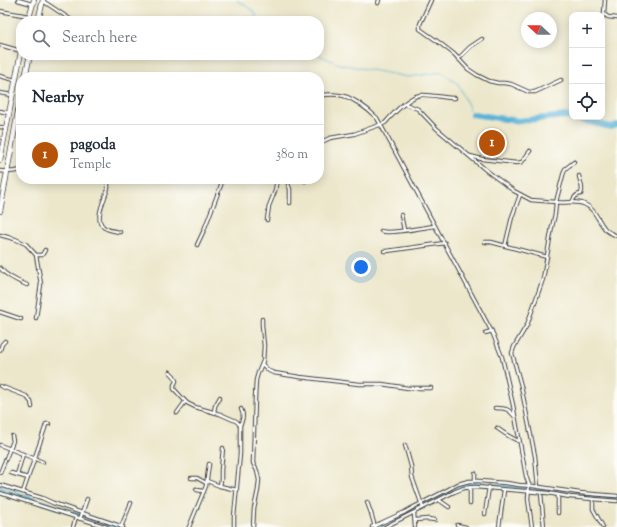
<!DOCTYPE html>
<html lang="en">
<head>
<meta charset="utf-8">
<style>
	body { margin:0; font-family:"Sorts Mill Goudy",serif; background:#f2f2f3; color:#1f2937 }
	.controls { position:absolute; right:12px; top:12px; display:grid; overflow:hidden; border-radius:8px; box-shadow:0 2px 10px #0003 }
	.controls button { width:36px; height:36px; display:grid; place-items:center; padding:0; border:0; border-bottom:1px solid #e0e1e3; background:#fff; color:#1f2937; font:20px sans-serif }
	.compass { position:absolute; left:521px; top:12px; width:36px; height:36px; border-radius:50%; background:#fff; box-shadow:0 2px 10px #0003; rotate:292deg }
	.you { position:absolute; left:361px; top:267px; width:14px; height:14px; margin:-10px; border:3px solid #fff; border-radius:50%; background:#1a73e8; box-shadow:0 0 0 6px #1a73e833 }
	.badge { display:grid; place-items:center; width:26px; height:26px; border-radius:50%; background:#b45309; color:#fff; font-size:13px; font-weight:700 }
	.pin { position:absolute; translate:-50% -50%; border:2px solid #fff; box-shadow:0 1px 4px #0006 }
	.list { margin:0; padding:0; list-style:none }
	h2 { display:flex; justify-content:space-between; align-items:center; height:52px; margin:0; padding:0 16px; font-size:17px }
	h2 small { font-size:13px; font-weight:400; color:#747a83 }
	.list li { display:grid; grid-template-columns:26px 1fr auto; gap:12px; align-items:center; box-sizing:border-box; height:60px; padding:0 16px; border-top:1px solid #e0e1e3 }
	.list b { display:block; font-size:15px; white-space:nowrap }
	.list p { margin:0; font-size:13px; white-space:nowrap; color:#747a83 }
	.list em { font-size:13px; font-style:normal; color:#747a83 }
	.icon { flex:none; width:22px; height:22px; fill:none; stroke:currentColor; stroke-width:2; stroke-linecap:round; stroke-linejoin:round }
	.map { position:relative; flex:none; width:617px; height:527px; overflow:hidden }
	.search { position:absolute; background:#fff; box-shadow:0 2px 10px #0003; left:16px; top:16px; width:308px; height:44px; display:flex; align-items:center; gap:10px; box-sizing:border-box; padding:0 14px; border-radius:16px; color:#747a83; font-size:15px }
	.panel { position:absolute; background:#fff; box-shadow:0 2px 10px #0003; left:16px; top:72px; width:308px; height:112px; border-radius:16px }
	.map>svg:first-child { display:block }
</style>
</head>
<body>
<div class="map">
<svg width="617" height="527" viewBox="0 0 617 527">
	<rect width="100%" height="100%" fill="#fdfcf7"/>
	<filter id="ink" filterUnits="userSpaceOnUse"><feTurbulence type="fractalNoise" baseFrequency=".025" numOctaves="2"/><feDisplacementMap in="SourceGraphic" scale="8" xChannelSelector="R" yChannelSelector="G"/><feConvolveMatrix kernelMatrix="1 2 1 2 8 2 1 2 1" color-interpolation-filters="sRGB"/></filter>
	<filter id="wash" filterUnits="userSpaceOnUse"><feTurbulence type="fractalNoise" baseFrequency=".012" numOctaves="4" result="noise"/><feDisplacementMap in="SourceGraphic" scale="16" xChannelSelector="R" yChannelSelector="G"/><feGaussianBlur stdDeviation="0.9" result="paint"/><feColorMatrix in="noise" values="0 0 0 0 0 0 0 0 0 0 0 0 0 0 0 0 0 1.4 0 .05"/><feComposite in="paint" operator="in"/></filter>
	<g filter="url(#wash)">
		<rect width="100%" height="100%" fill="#ece7cb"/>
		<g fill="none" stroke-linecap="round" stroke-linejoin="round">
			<g stroke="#5ab3d8" stroke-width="1">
				<polyline points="237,0 255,12 257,21"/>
				<polyline points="319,55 339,64 408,77 442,72 458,84 472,114"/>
			</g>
			<g stroke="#5ab3d8" stroke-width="3.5">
				<polyline points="0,488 116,527"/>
				<polyline points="381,527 425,504 466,485 475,483 617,499"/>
			</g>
			<polyline stroke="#5ab3d8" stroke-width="6" points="472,114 518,121 565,116 611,127 617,125"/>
		</g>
	</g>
	<g filter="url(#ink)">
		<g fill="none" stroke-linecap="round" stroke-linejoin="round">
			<g stroke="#3b3a36" stroke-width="4.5">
				<g id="minor">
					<polyline points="18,0 32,4"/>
					<polyline points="431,0 420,24 420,29 437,41 454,54 468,69 477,75 489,81 498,83 504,83 511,84 529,92 535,92 561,80"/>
					<polyline points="43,1 73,21"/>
					<polyline points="378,3 379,0"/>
					<polyline points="0,11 29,16"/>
					<polyline points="604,14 608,17 617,18"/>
					<polyline points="602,20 604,13 605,0"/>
					<polyline points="0,45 21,51"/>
					<polyline points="458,59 470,47 482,39"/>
					<polyline points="0,76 15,80"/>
					<polyline points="0,93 12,95"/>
					<path d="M319,95C325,95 332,94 339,95C351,96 368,109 377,118L493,334L502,357L513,405L526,476L529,485L528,499L532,527"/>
					<polyline points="405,104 418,109 436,128 487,171 514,191 531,200 556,202 563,175 565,169 574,162"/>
					<polyline points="0,111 9,113"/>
					<polyline points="0,127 6,128"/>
					<path d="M319,143L330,138L354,134L385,123C393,114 408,97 420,95C429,94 445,98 455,98"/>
					<polyline points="470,156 482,159 517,163 522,162 530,151"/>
					<path d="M0,171C7,172 14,172 21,170"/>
					<path d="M106,179L108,184V188C105,199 91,223 107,229C111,231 116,231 120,232"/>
					<polyline points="269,179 277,180"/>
					<polyline points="288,179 288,184 290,189 290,203"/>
					<polyline points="305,181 305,179"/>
					<path d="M572,202C574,198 576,194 581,194C584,187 580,183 579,176"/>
					<polyline points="401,215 404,230"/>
					<polyline points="267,220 269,206 275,191 277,179"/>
					<path d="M381,231C390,235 423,227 435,226"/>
					<polyline points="0,235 15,239 26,244 36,255 41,284 36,318"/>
					<polyline points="485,242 491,242 547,257"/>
					<polyline points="197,245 204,230 221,185 222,179"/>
					<polyline points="505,246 512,217 520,195"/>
					<polyline points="384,251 387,251 445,243"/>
					<polyline points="36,255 42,255 45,250"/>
					<path d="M0,268C6,276 17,281 27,285"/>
					<polyline points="0,312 21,319"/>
					<polyline points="485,333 492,331"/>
					<polyline points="0,350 2,344 5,341"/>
					<polyline points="262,364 269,371 274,373 300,377 359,384 382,384 408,388 431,388"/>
					<polyline points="170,372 174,376 176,381 174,385 174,389 187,403 195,407 220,414 236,421 240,425 240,454 234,517 234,527"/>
					<polyline points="0,386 26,396 31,402 32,407"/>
					<path d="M495,408C506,408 509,409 515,417"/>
					<polyline points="214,412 215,406 220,397"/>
					<polyline points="177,413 185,402"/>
					<path d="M240,425C243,419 244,415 241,409"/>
					<path d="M497,428C504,433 510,438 519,441"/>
					<polyline points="0,445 43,462"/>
					<polyline points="405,445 411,466 412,477 423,508"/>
					<polyline points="0,473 13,441 12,436"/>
					<polyline points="11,473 28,478"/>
					<polyline points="17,475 23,454"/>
					<polyline points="191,478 197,478 206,483"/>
					<polyline points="207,481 220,486 237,490"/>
					<polyline points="475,481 475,473"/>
					<polyline points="0,485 42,498 53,503 123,527"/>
					<polyline points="220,486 221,480 221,470 223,448"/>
					<polyline points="470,487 470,504"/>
					<path d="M538,487L535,456L521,386L512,353L514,347L527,325L543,279L552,227L555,214L556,202C566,204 575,200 584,204C596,209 598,222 606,230C609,233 613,234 617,236"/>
					<polyline points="196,489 197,490 203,491"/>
					<polyline points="23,492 45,428 46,424 49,424"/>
					<polyline points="0,493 107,527"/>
					<polyline points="541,493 544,527"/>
					<polyline points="558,495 558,513"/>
					<polyline points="593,499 593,509 603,527"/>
					<polyline points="439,500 449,507"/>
					<polyline points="367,502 371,513 375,527"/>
					<polyline points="414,513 415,527"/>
					<polyline points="485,514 489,487"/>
					<polyline points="80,519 87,499"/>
					<polyline points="415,520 428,519 435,520"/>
					<polyline points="457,525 466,527"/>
					<polyline points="73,527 76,517"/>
					<polyline points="121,527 131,503"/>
					<polyline points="189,527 206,486 209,464"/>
					<polyline points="253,527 254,509 258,490 259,480 257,471 253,463 255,398 256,380 258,373 263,361 264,346 262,325 262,319"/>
					<polyline points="372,527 405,512 412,508 447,490 458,484 469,481 479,481 506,483 519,485 533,486 580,493 617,496"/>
					<polyline points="385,527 454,492 464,488 475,487 548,493 570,497 617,501"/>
					<polyline points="499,527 504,490"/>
				</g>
			</g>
			<g stroke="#3b3a36" stroke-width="6">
				<g id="primary">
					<polyline points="28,21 34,0"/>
					<polyline points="38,21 43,0"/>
					<polyline points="25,77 30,55"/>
					<polyline points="0,160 21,52"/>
					<polyline points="0,211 21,95"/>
				</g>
			</g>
			<use href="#minor" stroke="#fff" stroke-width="2.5"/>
			<use href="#primary" stroke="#fff" stroke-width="4.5"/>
		</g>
	</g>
</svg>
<div class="controls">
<button>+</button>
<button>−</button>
<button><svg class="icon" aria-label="locate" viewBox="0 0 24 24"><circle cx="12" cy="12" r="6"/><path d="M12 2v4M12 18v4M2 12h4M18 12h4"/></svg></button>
</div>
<svg class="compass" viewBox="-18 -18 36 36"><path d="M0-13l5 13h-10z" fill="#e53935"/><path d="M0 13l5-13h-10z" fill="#747a83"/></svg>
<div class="you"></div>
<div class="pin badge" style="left:492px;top:143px">1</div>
<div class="search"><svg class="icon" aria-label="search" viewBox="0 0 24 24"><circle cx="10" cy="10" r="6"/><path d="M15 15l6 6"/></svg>Search here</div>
<section class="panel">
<h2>Nearby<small></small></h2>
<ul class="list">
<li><span class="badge">1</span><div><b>pagoda</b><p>Temple</p></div><em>380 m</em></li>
</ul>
</section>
</div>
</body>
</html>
